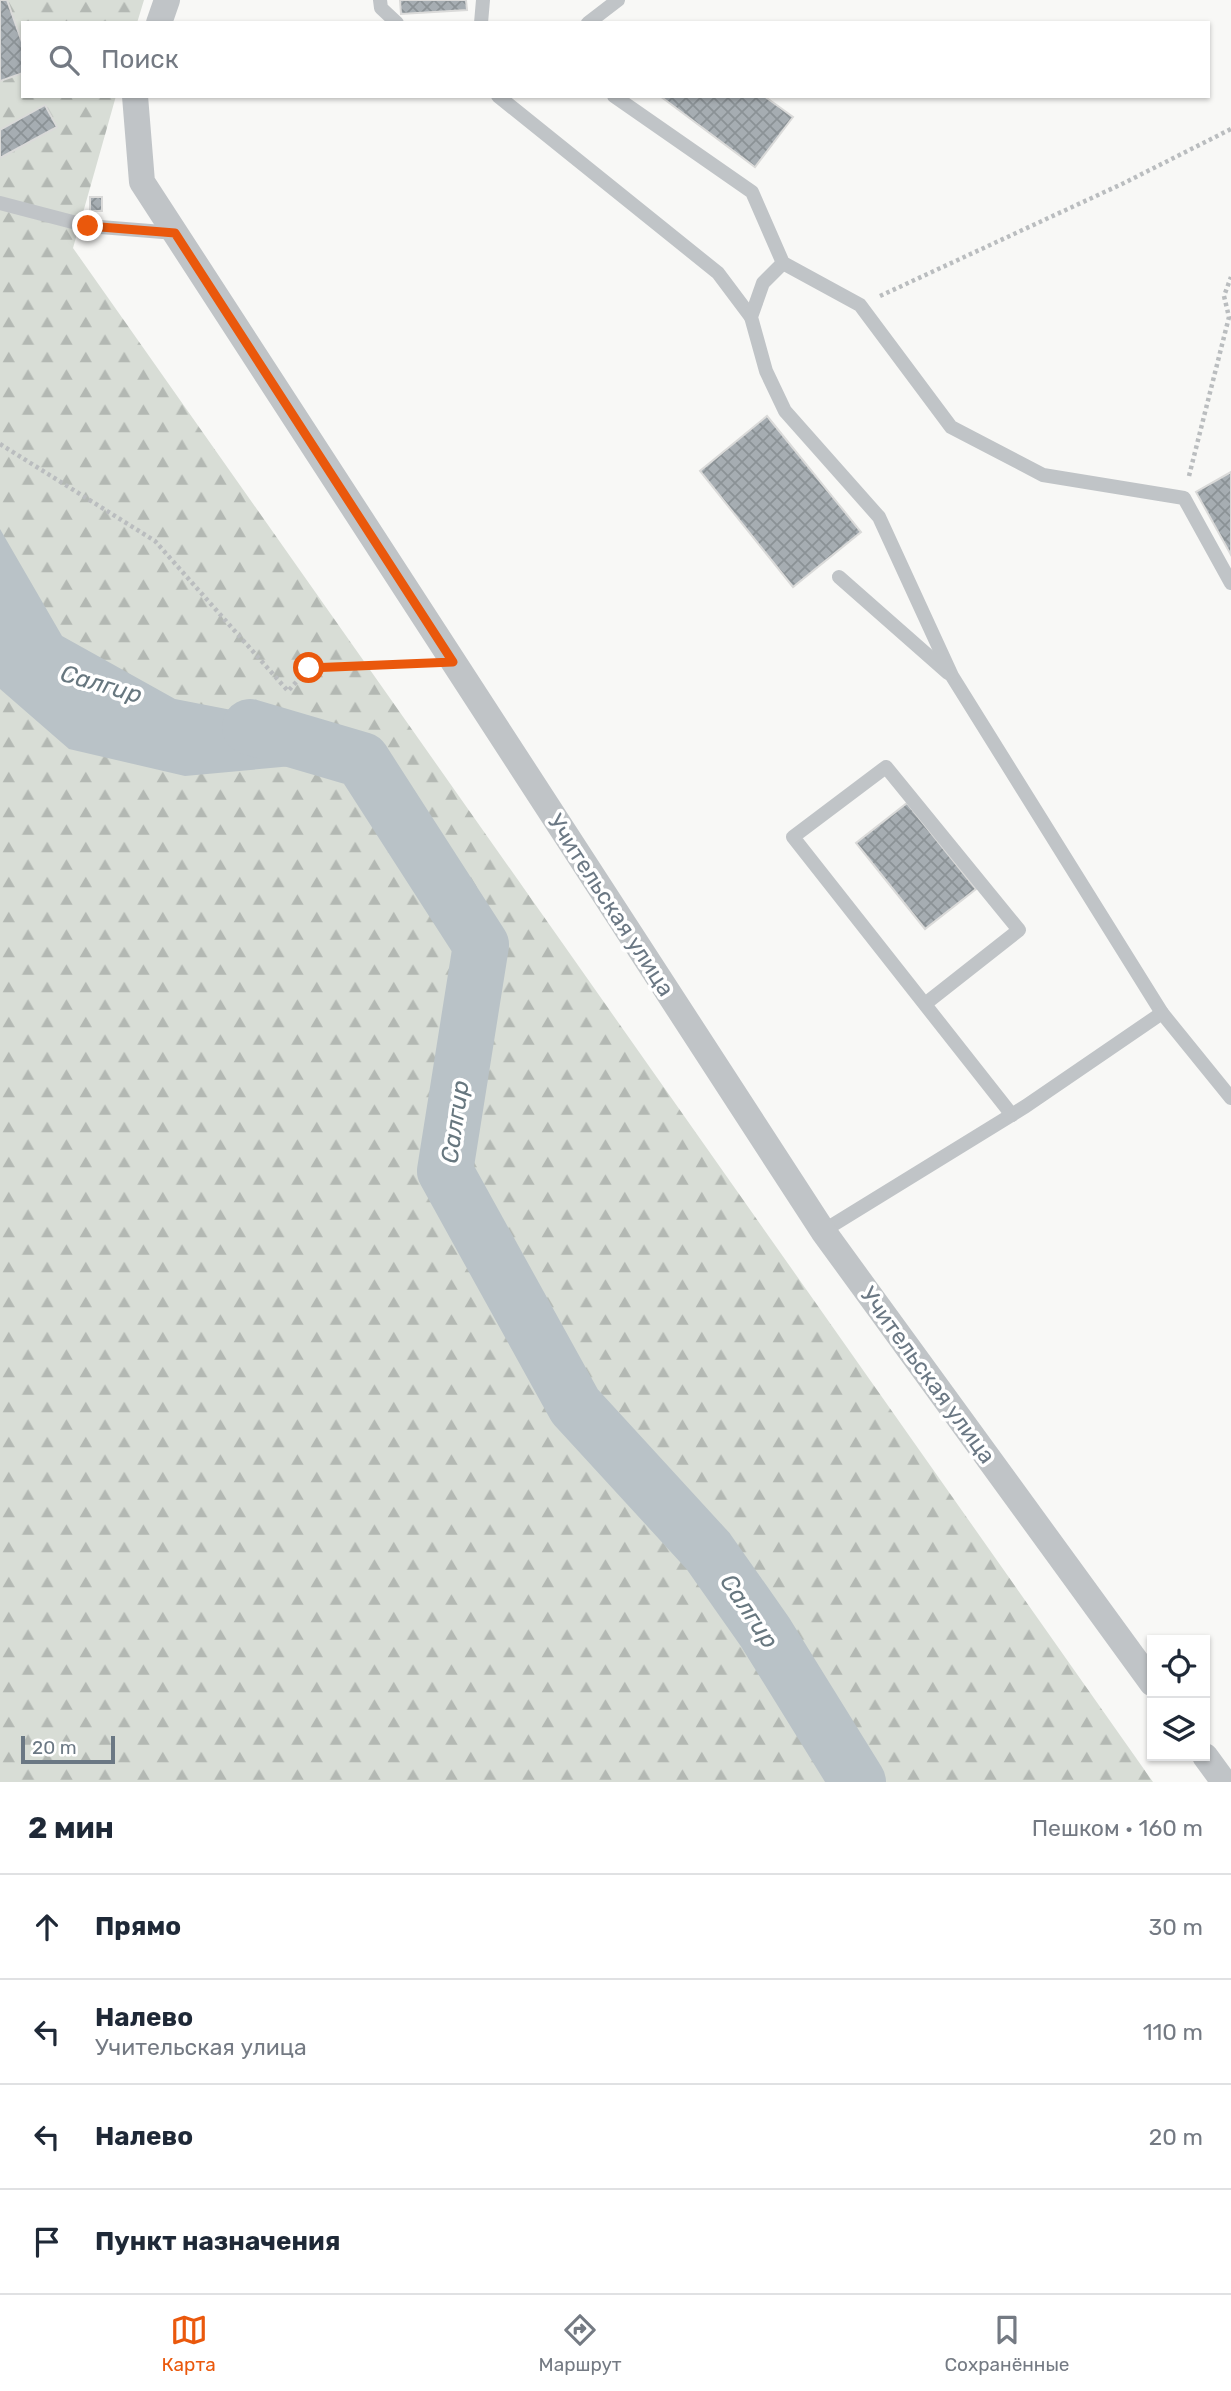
<!DOCTYPE html>
<html lang="ru">
<head>
<meta charset="utf-8">
<style>
	body { margin:0; font-family:Rubik,sans-serif; background:#f6f6f7; color:#1f2937 }
	.controls { position:absolute; right:21px; bottom:21px; display:grid; overflow:hidden; border-radius:0px; box-shadow:0 2px 5px #0004 }
	.controls button { width:63px; height:63px; display:grid; place-items:center; padding:0; border:0; border-bottom:2px solid #e0e1e3; background:#fff; color:#1f2937; font:35px sans-serif }
	.scale { position:absolute; left:21px; bottom:18px; width:94px; box-sizing:border-box; padding-left:7px; border:4px solid #6b7884; border-top:0; font-size:19px; line-height:24px; white-space:nowrap; color:#6b7884; -webkit-text-stroke:5px #fff; paint-order:stroke }
	.stop { position:absolute; width:21px; height:21px; margin:-16px; border:5px solid #ea580c; border-radius:50%; background:#fff }
	.stop.end { background:#ea580c; border-color:#fff; box-shadow:0 2px 7px #0008 }
	.list { margin:0; padding:0; list-style:none }
	h2 { display:flex; justify-content:space-between; align-items:center; height:91px; margin:0; padding:0 28px; font-size:30px }
	h2 small { font-size:23px; font-weight:400; color:#747a83 }
	.list li { display:grid; grid-template-columns:46px 1fr auto; gap:21px; align-items:center; box-sizing:border-box; height:105px; padding:0 28px; border-top:2px solid #e0e1e3 }
	.list b { display:block; font-size:26px; white-space:nowrap }
	.list p { margin:0; font-size:23px; white-space:nowrap; color:#747a83 }
	.list em { font-size:23px; font-style:normal; color:#747a83 }
	.icon { flex:none; width:38px; height:38px; fill:none; stroke:currentColor; stroke-width:2; stroke-linecap:round; stroke-linejoin:round }
	.map { position:relative; flex:none; width:1231px; height:1782px; overflow:hidden }
	.search { position:absolute; background:#fff; box-shadow:0 2px 5px #0004; left:21px; right:21px; top:21px; height:77px; display:flex; align-items:center; gap:18px; box-sizing:border-box; padding:0 24px; border-radius:0px; color:#747a83; font-size:26px }
	.sheet { height:511px; background:#fff }
	nav { display:flex; justify-content:space-around; align-items:center; box-sizing:border-box; height:98px; border-top:2px solid #e0e1e3; background:#fff; font-size:19px; color:#747a83 }
	nav a { display:grid; justify-items:center; gap:4px }
	nav .on { color:#ea580c }
	.map>svg:first-child { display:block }
</style>
</head>
<body>
<div class="map">
<svg width="1231" height="1782" viewBox="0 0 1231 1782">
	<defs>
		<pattern id="forest-firs" width="22" height="20" patternUnits="userSpaceOnUse" patternTransform="scale(1.75)"><rect width="22" height="20" fill="#d8ddd6"/><path d="M5 1l3.5 6h-7zM16 11l3.5 6h-7z" fill="#b3b8b3"/></pattern>
		<pattern id="building-cross-hatch" width="8" height="8" patternUnits="userSpaceOnUse" patternTransform="scale(1.75)"><rect width="8" height="8" fill="#a6adb2"/><path d="M0 0l8 8M0 8l8-8" fill="none" stroke="#8b9296"/></pattern>
	</defs>
	<rect width="100%" height="100%" fill="#f8f8f6"/>
	<polygon fill="url(#forest-firs)" points="0,0 144,0 137,23 23,23 23,96 116,96 73,248 1153,1782 0,1782"/>
	<polygon fill="#b9c2c7" points="0,529 62,636 175,699 320,727 325,763 185,776 69,749 0,689"/>
	<g fill="none" stroke-linecap="round" stroke-linejoin="round">
		<polyline stroke="#b9c2c7" stroke-width="56" points="250,727 362,760 481,945 445,1171 575,1406 708,1551 765,1632 858,1782"/>
	</g>
	<g fill="url(#building-cross-hatch)" stroke="#dadad9" stroke-width="2">
		<polygon points="0,0 7,0 23,45 23,73 0,81"/>
		<polygon points="400,0 466,0 467,10 401,14"/>
		<polygon points="660,96 764,96 793,117 755,167"/>
		<polygon points="45,105 57,127 0,158 0,130"/>
		<rect x="90" y="197" width="12" height="14"/>
		<polygon points="767,416 861,532 793,587 700,471"/>
		<polygon points="1231,472 1231,555 1196,492"/>
		<polygon points="907,803 976,889 925,929 856,843"/>
	</g>
	<g fill="none" stroke-linecap="round" stroke-linejoin="round">
		<g stroke="#babdbf" stroke-width="4.5" stroke-dasharray="3.5 3.5" stroke-linecap="butt">
			<polyline points="880,296 1124,183 1231,129"/>
			<polyline points="0,444 155,541 288,691 309,668 421,663"/>
			<polyline points="1189,476 1229,317 1224,296 1231,277"/>
		</g>
		<g stroke="#c0c4c7" stroke-width="14">
			<polyline points="380,0 381,8 397,23"/>
			<polyline points="481,23 483,0"/>
			<polyline points="588,23 618,0"/>
			<polyline points="498,96 718,273 751,317"/>
			<polyline points="614,96 752,192 783,263 860,305 951,427 1043,475 1184,498 1231,583"/>
			<polyline points="0,203 88,226 175,233"/>
			<polyline points="783,263 763,283 751,317 766,371 785,411 879,517 952,676 1162,1013"/>
			<polyline points="839,577 948,673"/>
			<polyline points="925,1004 1019,930 886,767 793,837 1012,1115"/>
			<polyline points="823,1231 1026,1106 1162,1013 1231,1098"/>
		</g>
		<g stroke="#c0c4c7" stroke-width="26">
			<polyline points="159,23 167,0"/>
			<polyline points="135,96 142,182 823,1231 1152,1683"/>
			<polyline points="1205,1756 1224,1782"/>
		</g>
	</g>
	<g fill="none" stroke-linecap="round" stroke-linejoin="round">
		<polyline stroke="#ea580c" stroke-width="9" points="88,226 175,233 453,662 309,668"/>
	</g>
	<g text-anchor="middle" dominant-baseline="central" stroke-width="7" stroke-linejoin="round" paint-order="stroke">
		<g font-size="23" fill="#6b7884" stroke="#fff">
			<text transform="translate(611 905) rotate(57)">Учительская улица</text>
			<text transform="translate(928 1375) rotate(54)">Учительская улица</text>
		</g>
		<g font-size="24" font-style="italic" fill="#67777f" stroke="#fff">
			<text transform="translate(101 684) rotate(16)">Салгир</text>
			<text transform="translate(455 1122) rotate(-82)">Салгир</text>
			<text transform="translate(749 1611) rotate(56)">Салгир</text>
		</g>
	</g>
</svg>
<div class="controls">
<button><svg class="icon" aria-label="locate" viewBox="0 0 24 24"><circle cx="12" cy="12" r="6"/><path d="M12 2v4M12 18v4M2 12h4M18 12h4"/></svg></button>
<button><svg class="icon" aria-label="layers" viewBox="0 0 24 24"><path d="M12 4l9 5-9 5-9-5zM3 14l9 5 9-5"/></svg></button>
</div>
<div class="scale">20 m</div>
<div class="stop" style="left:309px;top:668px"></div>
<div class="stop end" style="left:88px;top:226px"></div>
<div class="search"><svg class="icon" aria-label="search" viewBox="0 0 24 24"><circle cx="10" cy="10" r="6"/><path d="M15 15l6 6"/></svg>Поиск</div>
</div>
<section class="sheet">
<h2>2 мин<small>Пешком · 160 m</small></h2>
<ul class="list">
<li><svg class="icon" aria-label="ahead" viewBox="0 0 24 24"><path d="M12 20V5M6 11l6-6 6 6"/></svg><div><b>Прямо</b></div><em>30 m</em></li>
<li><svg class="icon" aria-label="left" viewBox="0 0 24 24"><path d="M17 20v-9H6M10 6l-5 5 5 5"/></svg><div><b>Налево</b><p>Учительская улица</p></div><em>110 m</em></li>
<li><svg class="icon" aria-label="left" viewBox="0 0 24 24"><path d="M17 20v-9H6M10 6l-5 5 5 5"/></svg><div><b>Налево</b></div><em>20 m</em></li>
<li><svg class="icon" aria-label="arrive" viewBox="0 0 24 24"><path d="M6 21V4h12l-3 4 3 4H6"/></svg><div><b>Пункт назначения</b></div></li>
</ul>
</section>
<nav>
<a class="on"><svg class="icon" aria-label="map" viewBox="0 0 24 24"><path d="M3 6l6-2 6 2 6-2v14l-6 2-6-2-6 2zM9 4v14M15 6v14"/></svg>Карта</a>
<a><svg class="icon" aria-label="directions" viewBox="0 0 24 24"><path d="M12 3l9 9-9 9-9-9zM9 14v-3h6M13 9l2 2-2 2"/></svg>Маршрут</a>
<a><svg class="icon" aria-label="saved" viewBox="0 0 24 24"><path d="M7 4h10v16l-5-4-5 4z"/></svg>Сохранённые</a>
</nav>
</body>
</html>
